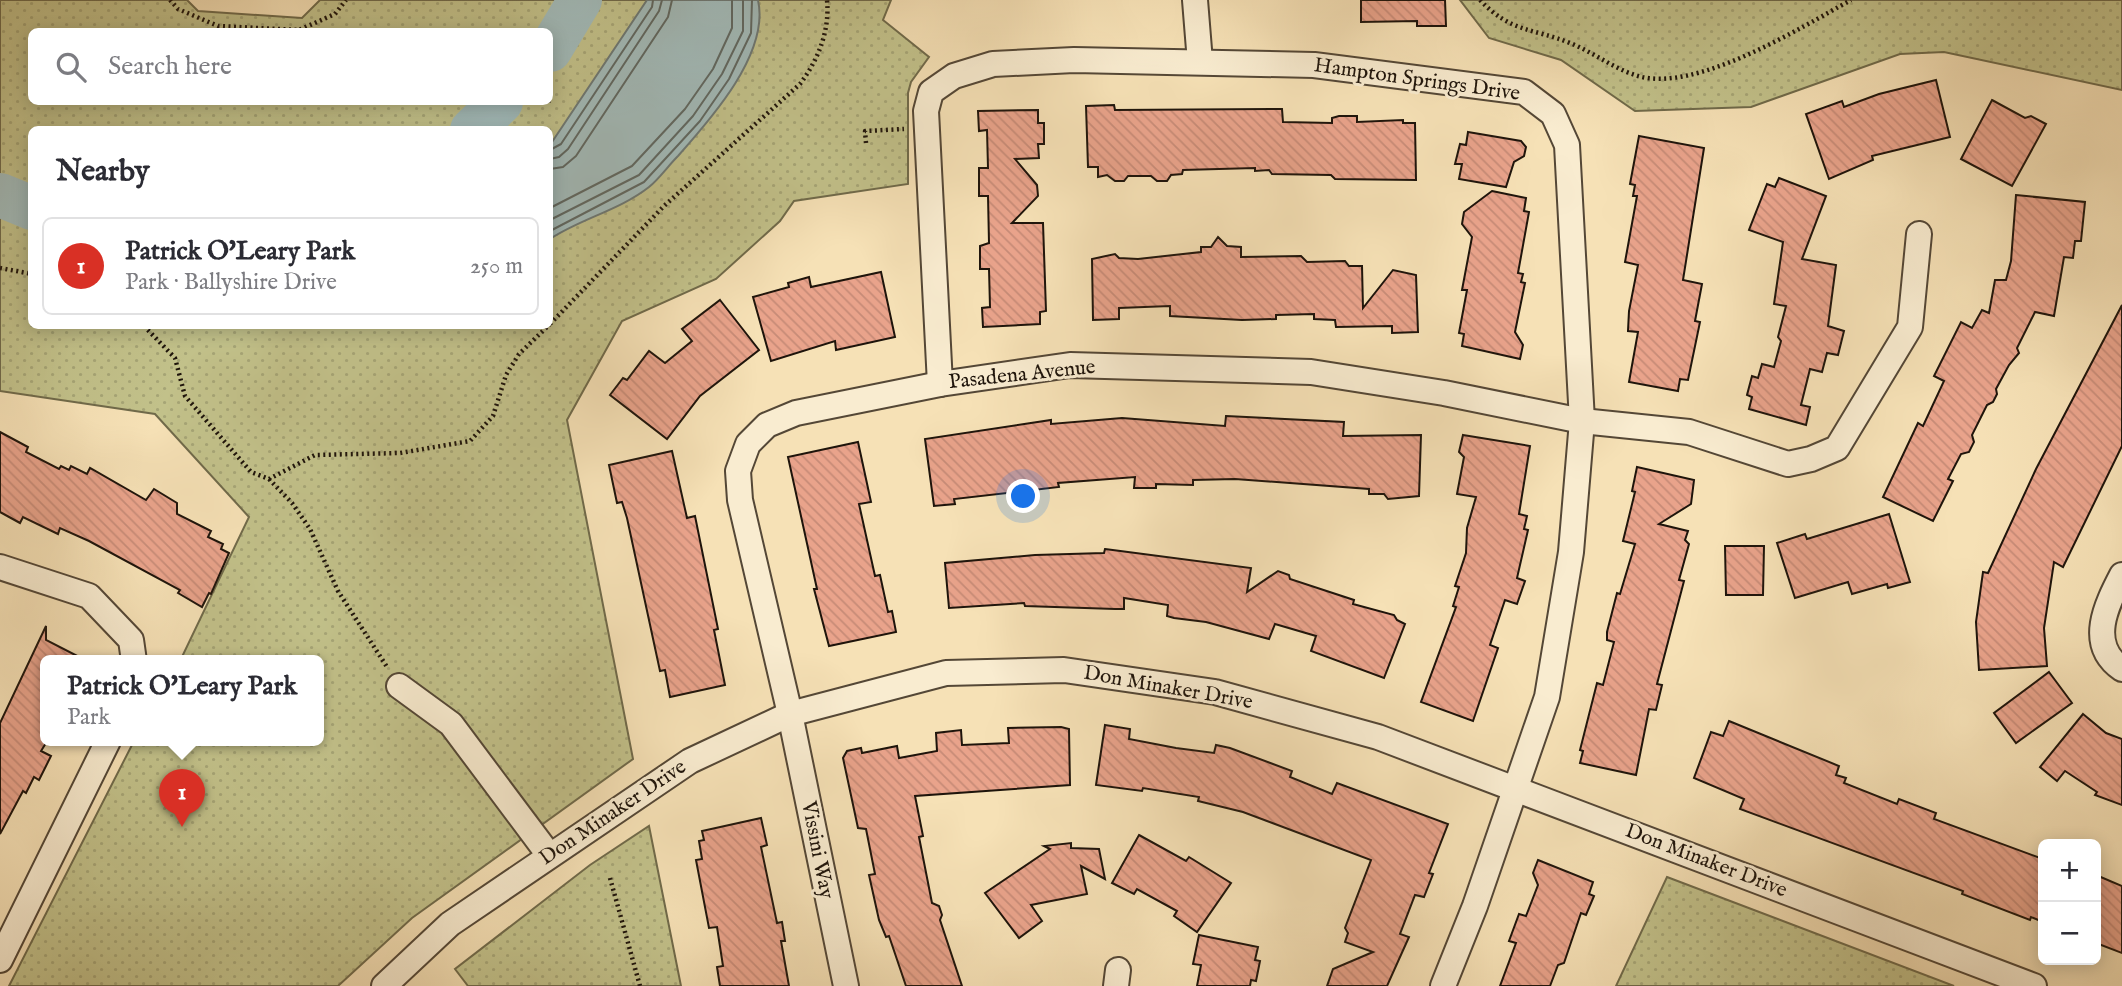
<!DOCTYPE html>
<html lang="en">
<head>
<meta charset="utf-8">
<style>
	body { margin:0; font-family:"IM FELL English",serif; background:#f2f2f3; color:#2b2b33 }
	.controls { position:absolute; right:21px; bottom:21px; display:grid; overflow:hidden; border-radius:10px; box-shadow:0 4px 18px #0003 }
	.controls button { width:63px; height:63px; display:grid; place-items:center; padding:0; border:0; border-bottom:2px solid #e1e1e2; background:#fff; color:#2b2b33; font:35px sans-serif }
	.you { position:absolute; left:1024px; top:497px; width:24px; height:24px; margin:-18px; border:5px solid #fff; border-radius:50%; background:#1a73e8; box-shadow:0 0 0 10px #1a73e833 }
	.badge { display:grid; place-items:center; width:46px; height:46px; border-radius:50%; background:#d93025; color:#fff; font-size:23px; font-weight:700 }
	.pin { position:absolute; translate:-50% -58px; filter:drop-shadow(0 2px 4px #0008) }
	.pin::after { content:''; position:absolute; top:37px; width:24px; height:21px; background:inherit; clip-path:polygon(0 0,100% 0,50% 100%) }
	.popup { position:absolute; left:40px; top:655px; width:284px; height:91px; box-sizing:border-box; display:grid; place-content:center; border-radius:10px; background:#fff; filter:drop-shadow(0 2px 5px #0005); font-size:23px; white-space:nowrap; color:#7c7c81 }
	.popup b { font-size:26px; color:#2b2b33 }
	.popup::after { content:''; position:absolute; left:50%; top:100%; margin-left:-14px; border:14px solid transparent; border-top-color:#fff }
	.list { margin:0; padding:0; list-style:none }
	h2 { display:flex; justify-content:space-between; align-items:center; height:91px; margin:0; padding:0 28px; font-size:30px }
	h2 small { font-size:23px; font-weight:400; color:#7c7c81 }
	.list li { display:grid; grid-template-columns:46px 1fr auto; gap:21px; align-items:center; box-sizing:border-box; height:98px; margin:0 14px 14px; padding:0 14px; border:2px solid #e1e1e2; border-radius:10px }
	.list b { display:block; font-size:26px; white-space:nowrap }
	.list p { margin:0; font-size:23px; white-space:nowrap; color:#7c7c81 }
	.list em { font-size:23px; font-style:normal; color:#7c7c81 }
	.icon { flex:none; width:38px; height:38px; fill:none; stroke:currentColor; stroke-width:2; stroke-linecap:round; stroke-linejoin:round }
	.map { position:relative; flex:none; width:2122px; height:986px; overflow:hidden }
	.search { position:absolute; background:#fff; box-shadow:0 4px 18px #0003; left:28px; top:28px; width:525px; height:77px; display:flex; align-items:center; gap:18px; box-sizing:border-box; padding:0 24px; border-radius:10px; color:#7c7c81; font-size:26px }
	.panel { position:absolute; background:#fff; box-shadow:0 4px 18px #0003; left:28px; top:126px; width:525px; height:203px; border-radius:10px }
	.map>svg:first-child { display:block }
</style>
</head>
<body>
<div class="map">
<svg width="2122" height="986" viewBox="0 0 2122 986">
	<defs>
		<pattern id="grass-dots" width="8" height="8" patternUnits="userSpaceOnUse" patternTransform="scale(1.75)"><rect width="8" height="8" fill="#c2c18a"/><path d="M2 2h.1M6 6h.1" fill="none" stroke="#a6a576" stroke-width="1.8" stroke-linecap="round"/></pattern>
		<pattern id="building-back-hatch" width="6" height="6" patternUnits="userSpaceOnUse" patternTransform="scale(1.75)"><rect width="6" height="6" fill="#e9a38b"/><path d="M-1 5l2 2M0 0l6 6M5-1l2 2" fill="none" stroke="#c78b77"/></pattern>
	</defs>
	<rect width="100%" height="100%" fill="#f6e1b6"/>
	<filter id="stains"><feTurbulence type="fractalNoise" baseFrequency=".00286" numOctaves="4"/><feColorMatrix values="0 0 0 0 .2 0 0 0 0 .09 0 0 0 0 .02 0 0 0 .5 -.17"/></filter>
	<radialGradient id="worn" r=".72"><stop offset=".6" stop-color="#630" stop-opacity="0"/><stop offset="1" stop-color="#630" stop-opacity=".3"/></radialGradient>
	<g fill="url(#grass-dots)" stroke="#706a4a" stroke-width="2" fill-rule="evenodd">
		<path d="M0,0H187L198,11L302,18L320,0H891L883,20L929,57L911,82L908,93V184L794,201L780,221L716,279L622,321L567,420L633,759L412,918L338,986H9L134,741H318V661H180L249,517L155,414L0,391ZM32,32H550V102H32ZM32,130H550V326H32Z"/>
		<polygon points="1460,0 2122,0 2122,90 1944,52 1900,54 1751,107 1635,111 1561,60 1489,38"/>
		<polygon points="649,826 681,986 468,986 455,969 590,865"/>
		<polygon points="1667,877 1954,986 1616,986"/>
	</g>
	<path fill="#a2bbba" stroke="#6d7874" stroke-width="2" d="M647,0H758C770,53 711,119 678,156C668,166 659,179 649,187C620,210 580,219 550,239V145Z"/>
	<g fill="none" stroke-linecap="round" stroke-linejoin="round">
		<g stroke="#606862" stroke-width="2">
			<polyline points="550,150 561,144 652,7 653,0"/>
			<polyline points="550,159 559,157 568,149 659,11 662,0"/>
			<polyline points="550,169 563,167 576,156 668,17 672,0"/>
			<polyline points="550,208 632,166 685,109 713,69 732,28 732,0"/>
			<polyline points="550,220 639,175 693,116 722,74 743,31 743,0"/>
			<polyline points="550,231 644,182 700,121 729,79 751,33 752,0"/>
		</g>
		<g stroke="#a2bbba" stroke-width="44">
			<polyline points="550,50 580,0"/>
			<polyline points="472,130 501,102"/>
			<polyline points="0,195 32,208"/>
		</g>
	</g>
	<g fill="url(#building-back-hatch)" stroke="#1e140b" stroke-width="2">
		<polygon points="1361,0 1445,0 1446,26 1417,26 1417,21 1361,22"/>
		<polygon points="1936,80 1950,137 1872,156 1873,160 1829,179 1806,114 1842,101 1844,107 1879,94"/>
		<polygon points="1992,100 2025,118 2031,116 2046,124 2012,186 1961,159"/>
		<polygon points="1114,105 1115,110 1282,109 1283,122 1332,123 1332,118 1339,116 1357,116 1357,122 1403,120 1403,123 1415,123 1416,180 1335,179 1331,175 1272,174 1269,170 1255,171 1255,168 1183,170 1182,174 1171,175 1167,181 1157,181 1151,176 1128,176 1124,181 1115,181 1107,175 1098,177 1098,167 1088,167 1086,106"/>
		<polygon points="1038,110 1038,123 1044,123 1044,144 1038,144 1039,158 1015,159 1037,185 1038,196 1012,223 1043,223 1046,311 1040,312 1040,324 983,327 982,308 990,307 989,269 980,269 980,246 989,243 988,196 979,196 979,168 988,168 987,130 979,131 978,111"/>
		<polygon points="1468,132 1521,141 1526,147 1524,156 1514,162 1506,187 1459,179 1462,164 1455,164 1460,144 1466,145"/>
		<polygon points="1639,136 1704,148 1683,280 1702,284 1695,321 1700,322 1688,380 1680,379 1678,391 1629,382 1638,332 1628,331 1629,311 1638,265 1625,262 1637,196 1633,196 1635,185 1630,184"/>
		<polygon points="1779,178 1826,196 1802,259 1836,265 1828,326 1844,331 1838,355 1827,353 1822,372 1810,369 1801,405 1810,407 1806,425 1749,409 1752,397 1747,395 1752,376 1758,378 1762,364 1774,367 1781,341 1778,337 1786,306 1774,304 1783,242 1749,230 1767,184 1775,187"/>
		<polygon points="1492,191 1526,198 1524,211 1529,212 1518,273 1523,274 1521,282 1525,283 1515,332 1523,345 1520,359 1462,346 1464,334 1459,333 1467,290 1462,290 1472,237 1462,224 1464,212"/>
		<polygon points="2016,195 2085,202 2081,241 2075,241 2073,258 2064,257 2054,316 2035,312 2017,348 2019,353 2009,365 1996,389 1997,394 1993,402 1987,405 1972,435 1974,442 1969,452 1961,454 1948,479 1953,481 1933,521 1883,497 1918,423 1923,426 1944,381 1934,376 1961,322 1972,328 1982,310 1989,313 1995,280 2006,280 2011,261"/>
		<polygon points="1218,237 1227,246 1241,247 1241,257 1301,256 1307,262 1345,261 1349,266 1362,266 1363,308 1393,270 1416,275 1418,332 1392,333 1392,326 1336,327 1335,320 1314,319 1314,314 1276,315 1276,319 1242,320 1170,316 1170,306 1119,308 1119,319 1093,320 1092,259 1115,254 1119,258 1138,259 1201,252 1201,247 1211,247"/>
		<polygon points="881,272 895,337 836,350 835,341 771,361 753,297 789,287 788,283 809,277 811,287"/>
		<polygon points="720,300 759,350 700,396 667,439 610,395 623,378 627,380 649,351 665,363 692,341 682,329"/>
		<polygon points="2122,305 2122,446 2063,567 2054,562 2044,628 2047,666 1979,670 1976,622 1983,572 1988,573 2036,469"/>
		<polygon points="1226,416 1344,422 1343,436 1421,435 1419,496 1388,499 1384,494 1369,494 1369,489 1235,479 1193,480 1193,485 1156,484 1156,488 1134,488 1135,477 1058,483 1059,487 954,499 955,504 934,506 925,439 1051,420 1051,424 1122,418 1225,426"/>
		<polygon points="0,432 28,447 26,452 59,469 61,466 69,470 71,466 87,474 90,468 146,500 154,489 177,503 177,514 211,531 208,537 223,544 221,549 229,553 211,594 209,593 202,607 178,593 180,590 89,541 60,528 58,534 23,517 20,523 0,512"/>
		<polygon points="1463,435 1530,446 1519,514 1527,516 1524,529 1528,530 1517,578 1525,581 1517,604 1505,600 1490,645 1498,648 1473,721 1421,702 1456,607 1453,606 1459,587 1455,586 1466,553 1467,528 1476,497 1457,494 1464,457 1459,452"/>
		<polygon points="858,442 871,502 859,504 875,576 880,575 888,612 892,611 896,632 829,646 814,589 817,589 788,457"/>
		<polygon points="672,451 687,518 695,516 718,629 714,630 725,685 670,697 665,670 660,671 627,518 622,502 617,503 609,465"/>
		<polygon points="1637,467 1694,480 1691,504 1659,524 1688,531 1685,540 1689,544 1679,580 1684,581 1657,684 1662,685 1656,710 1649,709 1636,775 1580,763 1583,751 1580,750 1597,683 1603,685 1614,642 1607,640 1607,632 1617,593 1620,594 1635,544 1623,541 1635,492 1632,491"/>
		<polygon points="1889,514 1910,582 1888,588 1887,584 1852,594 1848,582 1795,598 1777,543 1805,534 1807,539"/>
		<polygon points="1725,546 1764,546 1763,595 1726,595"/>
		<polygon points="1105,549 1251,568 1247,592 1278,571 1289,575 1290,579 1354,600 1353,604 1394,615 1397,620 1405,624 1384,678 1311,651 1316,636 1275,624 1269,639 1206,622 1174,618 1167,616 1168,605 1124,598 1124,609 1115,609 1025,606 1024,603 949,608 945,563 1035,555 1104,553"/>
		<polygon points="46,626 46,640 87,661 46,661 46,743 41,751 51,756 39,780 34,777 26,793 23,791 0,834 0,723"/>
		<polygon points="2049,672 2072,703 2016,743 1994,713"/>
		<polygon points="2083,714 2106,733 2122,739 2122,805 2095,795 2097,792 2065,771 2057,781 2040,767"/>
		<polygon points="1729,721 1839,766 1836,775 1846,778 1844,783 1897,804 1899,799 1936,813 1934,819 2043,859 2043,922 2031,917 2030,920 1962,894 1963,891 1740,809 1744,799 1694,778 1711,732 1723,736"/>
		<polygon points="1105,725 1130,729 1129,739 1176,748 1214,753 1216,745 1230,748 1292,771 1290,777 1332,794 1337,783 1448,824 1429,873 1433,874 1424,897 1415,895 1400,934 1409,937 1387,986 1327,986 1333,969 1373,952 1345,942 1348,933 1345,928 1371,860 1243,812 1198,801 1199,797 1143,788 1142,791 1096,785"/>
		<polygon points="1061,727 1069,729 1070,785 915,796 923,836 919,837 932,903 939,906 942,915 940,920 962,986 906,986 889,936 886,937 879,920 869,875 875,874 866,829 858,828 843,758 847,751 861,748 862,753 897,746 899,758 937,751 936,733 961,730 962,745 1009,743 1008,728"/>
		<polygon points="761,818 767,845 761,847 777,923 782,922 785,941 781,941 789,986 720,986 717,967 723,966 717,927 709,928 696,860 702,859 699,841 704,840 702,831"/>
		<polygon points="1139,835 1186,861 1189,857 1231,883 1197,932 1174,916 1177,911 1137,889 1134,894 1112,883"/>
		<polygon points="1071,843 1071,848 1099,849 1105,879 1081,866 1087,894 1031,905 1042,921 1019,938 985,893 1050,849 1044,846"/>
		<polygon points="1538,860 1593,882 1589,894 1594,896 1586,915 1581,913 1564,963 1558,965 1550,986 1500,986 1516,943 1509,941 1519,914 1526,916 1538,885 1533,873"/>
		<polygon points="2096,875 2122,886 2122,953 2096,943"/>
		<polygon points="1199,935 1258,947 1255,960 1260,961 1256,981 1251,980 1250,986 1197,986 1201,965 1193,964"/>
	</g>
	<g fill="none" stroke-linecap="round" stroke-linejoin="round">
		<g stroke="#544736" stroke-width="28">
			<g id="minor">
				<polyline points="1195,0 1200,62"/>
				<polyline points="940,384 926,111 931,92 954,76 993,64 1074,60 1314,65 1524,92 1553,114 1567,145 1582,421 1571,552 1547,697 1475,906 1443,986"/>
				<polyline points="0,567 89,596 131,640 134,661"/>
				<path d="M2122,575C2107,604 2086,644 2122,669"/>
				<polyline points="399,686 451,724 549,855"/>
				<polyline points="0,960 108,741"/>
				<polyline points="384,986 450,924 690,761 790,714 946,673 1064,670 1215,692 1378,737 2034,986"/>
				<polyline points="846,986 790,714 740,500 738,471 748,444 767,425 796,413 940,384 1070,365 1311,372 1444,393 1582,421 1689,432 1788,464 1811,459 1837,448 1910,327 1919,234"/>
				<polyline points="1116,986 1118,970"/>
			</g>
		</g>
		<g stroke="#1e140b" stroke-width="4.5" stroke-dasharray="2 3.5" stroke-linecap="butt">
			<polyline points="170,0 178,9 218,26 299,30 335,14 346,0"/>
			<path d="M1480,0C1511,33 1533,28 1570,43C1593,52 1614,69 1638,76C1696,93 1800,28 1851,0"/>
			<polyline points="866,143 865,131 904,129"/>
			<polyline points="0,268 32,274"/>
			<path d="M550,324L664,206L800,84C818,60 830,31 827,0"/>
			<polyline points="144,326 175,358 185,396 251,472 269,479 315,455 400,453 470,441 493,416 506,375 519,354 548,326"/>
			<polyline points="269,479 292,503 310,529 338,591 387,667"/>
			<polyline points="610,878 640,986"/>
		</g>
		<use href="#minor" stroke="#f9ecd0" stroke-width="24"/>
	</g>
	<g text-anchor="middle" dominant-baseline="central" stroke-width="6" stroke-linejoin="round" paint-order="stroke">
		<g font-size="21" fill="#1e140b" stroke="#f9ecd0">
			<text transform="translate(1417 80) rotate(8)">Hampton Springs Drive</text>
			<text transform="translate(1022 375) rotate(-6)">Pasadena Avenue</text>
			<text transform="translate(1168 688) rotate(10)">Don Minaker Drive</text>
			<text transform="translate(613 813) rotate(-34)">Don Minaker Drive</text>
			<text transform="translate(817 850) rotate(79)">Vissini Way</text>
			<text transform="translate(1706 861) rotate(21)">Don Minaker Drive</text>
		</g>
	</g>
	<rect width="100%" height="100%" filter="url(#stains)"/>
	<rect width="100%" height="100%" fill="url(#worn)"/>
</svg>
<div class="controls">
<button>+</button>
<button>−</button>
</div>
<div class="you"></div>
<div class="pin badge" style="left:182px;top:827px">1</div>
<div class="popup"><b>Patrick O'Leary Park</b>Park</div>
<div class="search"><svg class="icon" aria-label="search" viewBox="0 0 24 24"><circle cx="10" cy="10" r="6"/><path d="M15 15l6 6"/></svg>Search here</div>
<section class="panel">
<h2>Nearby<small></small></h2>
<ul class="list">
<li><span class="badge">1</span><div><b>Patrick O'Leary Park</b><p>Park · Ballyshire Drive</p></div><em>250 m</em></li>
</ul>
</section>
</div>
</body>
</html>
